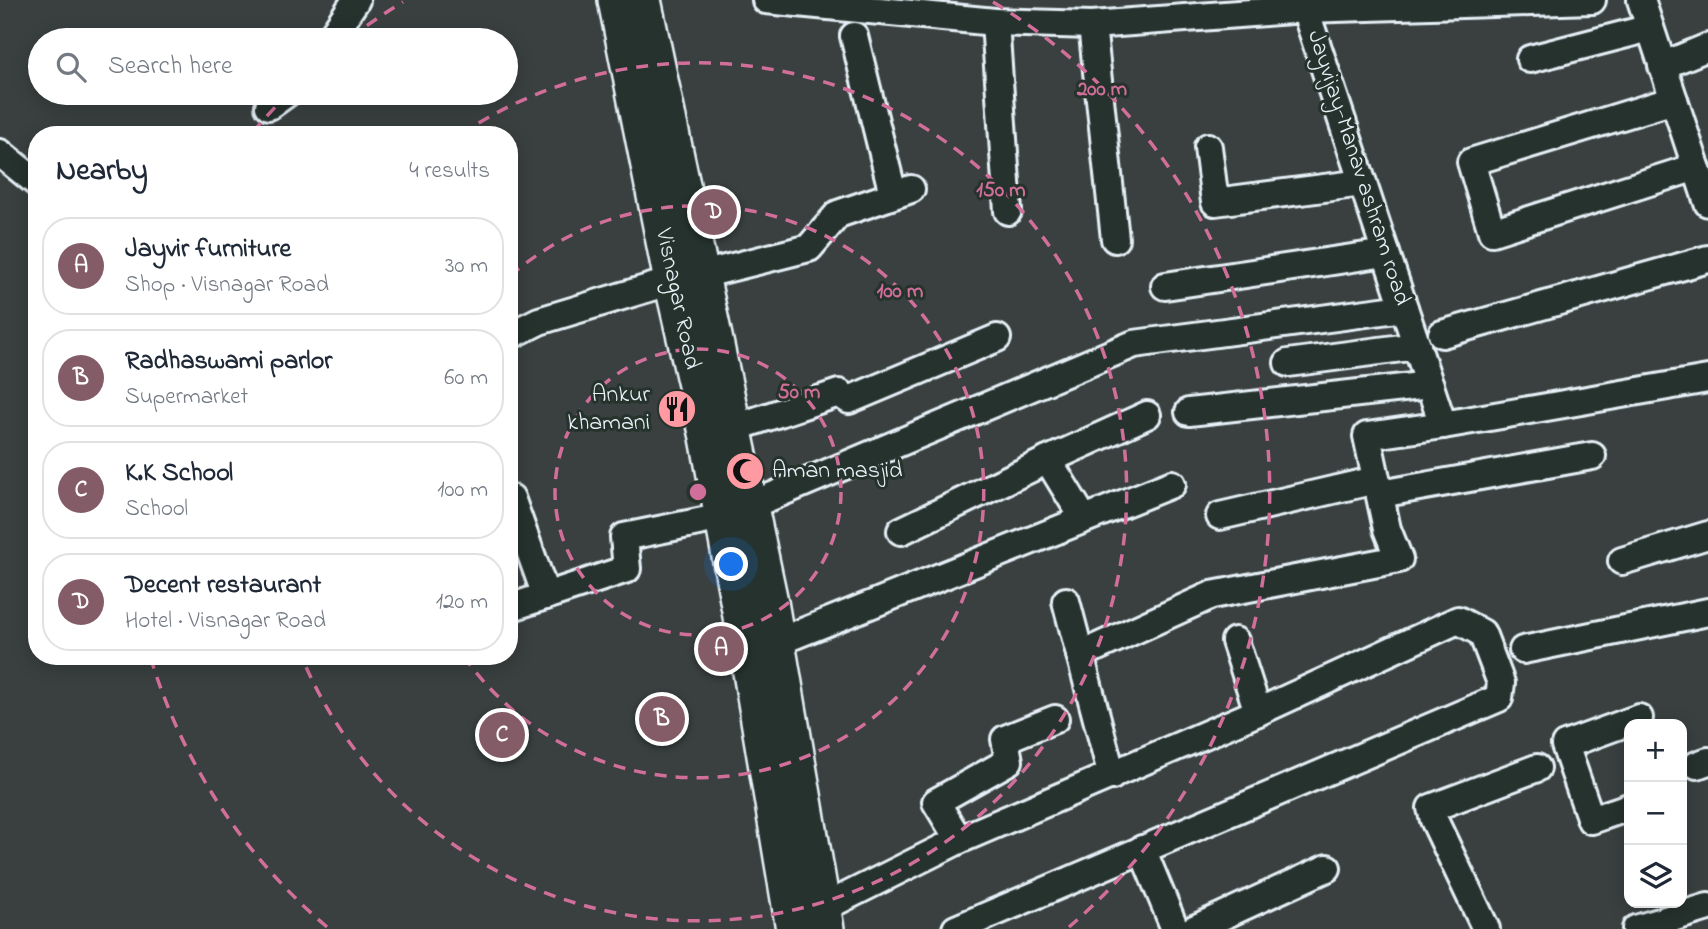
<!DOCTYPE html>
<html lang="en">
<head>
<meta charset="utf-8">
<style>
	body { margin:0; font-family:"Indie Flower",sans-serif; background:#f6f6f7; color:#1f2937 }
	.controls { position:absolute; right:21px; bottom:21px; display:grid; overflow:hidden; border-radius:14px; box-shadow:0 4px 18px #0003 }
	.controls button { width:63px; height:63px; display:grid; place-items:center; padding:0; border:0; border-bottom:2px solid #e0e1e3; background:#fff; color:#1f2937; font:35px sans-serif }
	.you { position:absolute; left:732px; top:565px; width:24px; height:24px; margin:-18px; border:5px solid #fff; border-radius:50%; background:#1a73e8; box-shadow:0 0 0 10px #1a73e833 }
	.badge { display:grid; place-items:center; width:46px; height:46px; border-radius:50%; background:#845c67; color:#fff; font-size:23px; font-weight:700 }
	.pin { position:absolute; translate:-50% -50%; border:4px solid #fff; box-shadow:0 2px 7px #0006 }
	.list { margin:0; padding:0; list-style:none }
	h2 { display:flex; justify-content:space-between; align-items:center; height:91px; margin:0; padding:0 28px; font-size:30px }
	h2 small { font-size:23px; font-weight:400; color:#747a83 }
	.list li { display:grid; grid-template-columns:46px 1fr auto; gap:21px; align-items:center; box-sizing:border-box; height:98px; margin:0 14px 14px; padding:0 14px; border:2px solid #e0e1e3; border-radius:28px }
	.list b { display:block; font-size:26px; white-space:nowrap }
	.list p { margin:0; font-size:23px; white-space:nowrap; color:#747a83 }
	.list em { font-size:23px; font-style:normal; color:#747a83 }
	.icon { flex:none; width:38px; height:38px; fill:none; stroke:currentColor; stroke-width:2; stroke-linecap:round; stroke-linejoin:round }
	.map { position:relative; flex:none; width:1708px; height:929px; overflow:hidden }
	.search { position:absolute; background:#fff; box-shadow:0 4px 18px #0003; left:28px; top:28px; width:490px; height:77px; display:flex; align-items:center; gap:18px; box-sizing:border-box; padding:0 24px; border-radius:38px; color:#747a83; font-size:26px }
	.panel { position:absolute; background:#fff; box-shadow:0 4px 18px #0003; left:28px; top:126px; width:490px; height:539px; border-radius:28px }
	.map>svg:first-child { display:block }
</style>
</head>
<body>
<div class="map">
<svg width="1708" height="929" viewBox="0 0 1708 929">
	<rect width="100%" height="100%" fill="#39403f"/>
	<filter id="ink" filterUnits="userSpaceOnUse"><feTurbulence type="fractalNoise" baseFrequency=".0143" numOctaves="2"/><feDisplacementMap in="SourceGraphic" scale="14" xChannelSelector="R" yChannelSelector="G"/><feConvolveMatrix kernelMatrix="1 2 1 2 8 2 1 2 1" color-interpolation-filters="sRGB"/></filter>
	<g filter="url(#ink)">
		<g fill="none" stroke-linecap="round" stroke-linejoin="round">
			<g stroke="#e8f1f8" stroke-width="32">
				<g id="minor">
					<polyline points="766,0 995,22 1092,25 1305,9 1592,0"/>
					<polyline points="1641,0 1708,203"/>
					<polyline points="1305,9 1443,425 1708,379"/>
					<polyline points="995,22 1008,211"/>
					<polyline points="1092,25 1115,239"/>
					<polyline points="854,36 893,194"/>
					<polyline points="329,40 356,0"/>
					<polyline points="1530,59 1650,28"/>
					<polyline points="1662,66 1708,47"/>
					<polyline points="1674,100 1471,162 1492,232 1696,167"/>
					<polyline points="269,106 287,93"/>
					<polyline points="1208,147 1215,202 1363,183"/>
					<polyline points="0,153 37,183"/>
					<polyline points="697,276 809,248 838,214 911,189"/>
					<polyline points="1165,286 1386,253"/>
					<polyline points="1442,334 1708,259"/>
					<polyline points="509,336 539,321 672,281"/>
					<polyline points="1288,363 1417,346"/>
					<polyline points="1189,412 1430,385"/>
					<polyline points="734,428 839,393 849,400 997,338"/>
					<polyline points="1048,460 1147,415"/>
					<polyline points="1380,494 1592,456"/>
					<polyline points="511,498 546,596"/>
					<polyline points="1220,516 1376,480"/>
					<polyline points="901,531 1048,460 1084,519"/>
					<polyline points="1622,561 1708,535"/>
					<polyline points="1066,601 1112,776"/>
					<polyline points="509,608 627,569 624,537 723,517 1134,344 1404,308"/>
					<polyline points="760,649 1172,484"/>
					<polyline points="1523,650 1708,612"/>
					<polyline points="1080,655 1212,595 1399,559 1387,529 1367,436 1443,425"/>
					<polyline points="1697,765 1708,761"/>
					<polyline points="1629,807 1591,820 1565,745 1639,718"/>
					<polyline points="959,840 1258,712"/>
					<polyline points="1142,849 1175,929"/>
					<polyline points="806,914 835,902 959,840 936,802 1009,761 1005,739 1055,719"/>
					<polyline points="956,929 1499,698 1501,683 1482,633 1458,620 1258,712 1235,641"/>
					<polyline points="1194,929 1327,868"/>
					<polyline points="1486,929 1434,820 1431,808 1537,768"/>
					<polyline points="1636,929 1708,907"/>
				</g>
			</g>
			<g stroke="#e8f1f8" stroke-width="40">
				<g id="major">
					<polyline points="616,0 672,281 708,437 748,654 794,929"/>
					<polyline points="643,0 770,602 826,929"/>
				</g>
			</g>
			<use href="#minor" stroke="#26332d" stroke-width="26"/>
			<use href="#major" stroke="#26332d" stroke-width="35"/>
		</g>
	</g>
	<g fill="none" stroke="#d16f9a" stroke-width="3.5" stroke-dasharray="12 9">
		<circle cx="698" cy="492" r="143"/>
		<path d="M510 276A286 286 0 1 1 465 658"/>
		<path d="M461 134A429 429 0 1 1 303 660"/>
		<path d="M327 927A572 572 0 0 1 151 659M253 132A572 572 0 0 1 287 95M350 38A572 572 0 0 1 403 2M993 2A572 572 0 0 1 1069 927"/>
	</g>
	<defs>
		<g id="restaurant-disc" transform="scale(2.0125)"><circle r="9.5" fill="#ff9aa2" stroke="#26332d"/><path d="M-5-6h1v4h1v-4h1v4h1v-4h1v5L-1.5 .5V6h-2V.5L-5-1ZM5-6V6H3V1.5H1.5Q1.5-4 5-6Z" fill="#111"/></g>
		<g id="mosque-disc" transform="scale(2.0125)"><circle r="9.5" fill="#ff9aa2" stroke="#26332d"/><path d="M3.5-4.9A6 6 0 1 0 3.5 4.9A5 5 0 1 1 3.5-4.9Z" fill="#111"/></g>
	</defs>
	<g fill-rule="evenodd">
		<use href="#restaurant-disc" x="677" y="409"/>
		<use href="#mosque-disc" x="745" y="471"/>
	</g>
	<g text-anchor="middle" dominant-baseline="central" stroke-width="6" stroke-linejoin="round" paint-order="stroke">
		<g font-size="24" fill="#e8f1f8" stroke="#26332d">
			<text transform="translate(1358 168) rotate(72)">Jayvijay-Manav ashram road</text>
			<text transform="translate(677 299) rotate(78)">Visnagar Road</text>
		</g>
		<g font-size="24" fill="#e8f1f8" stroke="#26332d" text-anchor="end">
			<text x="650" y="395">Ankur<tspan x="650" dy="28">khamani</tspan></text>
			<text x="772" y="471" text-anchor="start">Aman masjid</text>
		</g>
	</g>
	<circle cx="698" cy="492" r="10" fill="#d16f9a" stroke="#26332d" stroke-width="3.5"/>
	<g font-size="21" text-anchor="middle" font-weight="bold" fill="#d16f9a" stroke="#26332d" stroke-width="6" stroke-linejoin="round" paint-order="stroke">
		<text x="1102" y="95">200 m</text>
		<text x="1001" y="196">150 m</text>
		<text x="900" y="297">100 m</text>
		<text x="799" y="398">50 m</text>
	</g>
</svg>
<div class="controls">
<button>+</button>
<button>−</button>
<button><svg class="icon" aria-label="layers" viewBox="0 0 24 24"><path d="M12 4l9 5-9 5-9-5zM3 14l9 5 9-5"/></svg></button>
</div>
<div class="you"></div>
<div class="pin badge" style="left:721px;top:649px">A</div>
<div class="pin badge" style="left:662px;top:719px">B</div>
<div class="pin badge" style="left:502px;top:735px">C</div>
<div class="pin badge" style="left:714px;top:212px">D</div>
<div class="search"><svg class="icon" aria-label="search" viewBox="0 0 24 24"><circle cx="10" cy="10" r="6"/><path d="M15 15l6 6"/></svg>Search here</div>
<section class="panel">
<h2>Nearby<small>4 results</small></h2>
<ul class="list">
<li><span class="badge">A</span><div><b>Jayvir furniture</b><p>Shop · Visnagar Road</p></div><em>30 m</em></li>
<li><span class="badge">B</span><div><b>Radhaswami parlor</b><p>Supermarket</p></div><em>60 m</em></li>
<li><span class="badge">C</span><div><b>K.K School</b><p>School</p></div><em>100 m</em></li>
<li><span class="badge">D</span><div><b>Decent restaurant</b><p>Hotel · Visnagar Road</p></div><em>120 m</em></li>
</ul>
</section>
</div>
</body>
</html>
